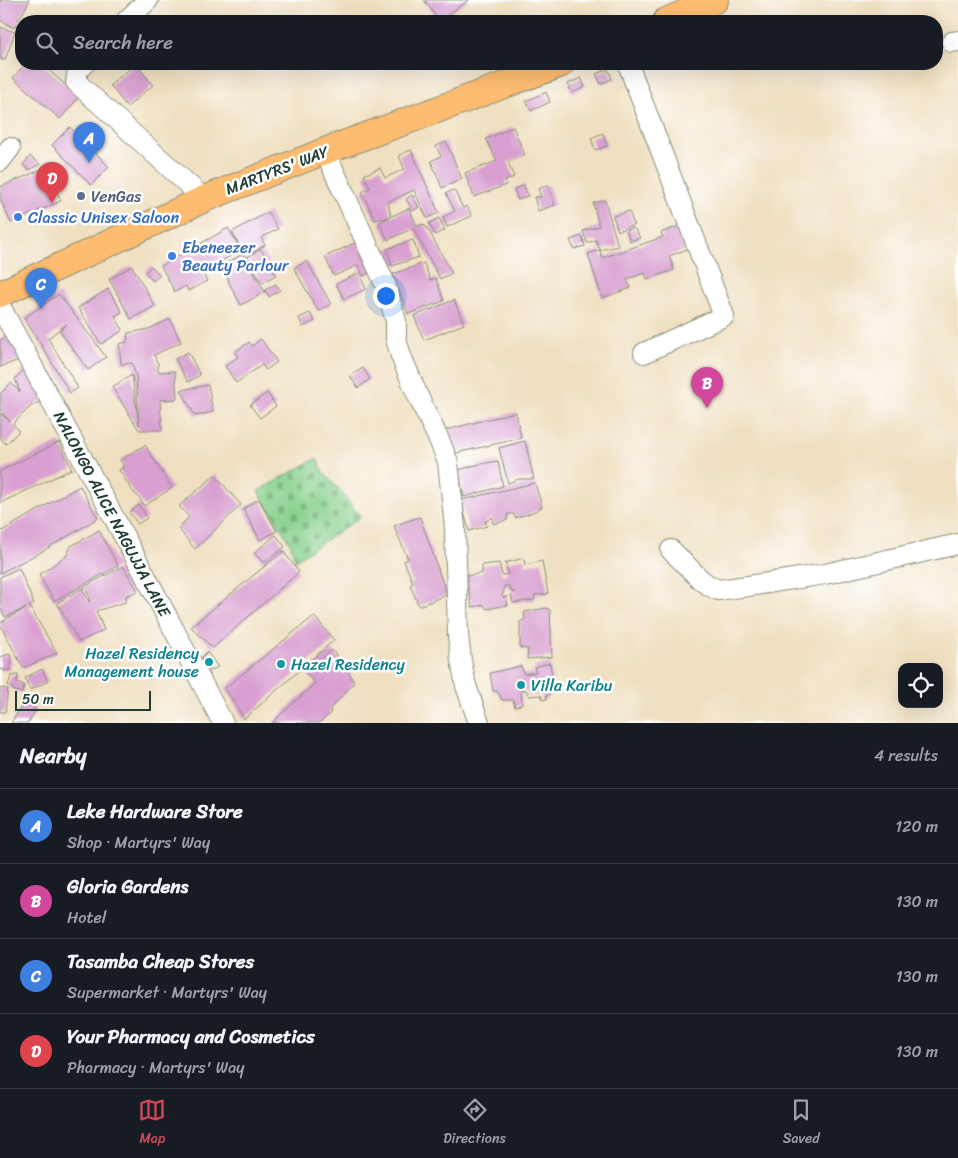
<!DOCTYPE html>
<html lang="en">
<head>
<meta charset="utf-8">
<style>
	body { margin:0; font-family:Sriracha,sans-serif; background:#242831; color:#f1f3f6 }
	.controls { position:absolute; right:15px; bottom:15px; display:grid; overflow:hidden; border-radius:10px; box-shadow:0 5px 20px #0002 }
	.controls button { width:45px; height:45px; display:grid; place-items:center; padding:0; border:0; border-bottom:1px solid #363941; background:#171b24; color:#f1f3f6; font:25px sans-serif }
	.scale { position:absolute; left:15px; bottom:12px; width:136px; box-sizing:border-box; padding-left:5px; border:2px solid #1f3d34; border-top:0; font-size:14px; line-height:18px; white-space:nowrap; color:#1f3d34; -webkit-text-stroke:4px #fff; paint-order:stroke }
	.you { position:absolute; left:385px; top:295px; width:18px; height:18px; margin:-12px; border:4px solid #fff; border-radius:50%; background:#1a73e8; box-shadow:0 0 0 8px #1a73e833 }
	.badge { display:grid; place-items:center; width:32px; height:32px; border-radius:50%; background:#d1495b; color:#fff; font-size:16px; font-weight:700 }
	.pin { position:absolute; translate:-50% -41px; filter:drop-shadow(0 1px 2px #0008) }
	.pin::after { content:''; position:absolute; top:26px; width:18px; height:15px; background:inherit; clip-path:polygon(0 0,100% 0,50% 100%) }
	.list { margin:0; padding:0; list-style:none }
	h2 { display:flex; justify-content:space-between; align-items:center; height:65px; margin:0; padding:0 20px; font-size:21px }
	h2 small { font-size:16px; font-weight:400; color:#9ea1a6 }
	.list li { display:grid; grid-template-columns:32px 1fr auto; gap:15px; align-items:center; box-sizing:border-box; height:75px; padding:0 20px; border-top:1px solid #363941 }
	.list b { display:block; font-size:19px; white-space:nowrap }
	.list p { margin:0; font-size:16px; white-space:nowrap; color:#9ea1a6 }
	.list em { font-size:16px; font-style:normal; color:#9ea1a6 }
	.icon { flex:none; width:28px; height:28px; fill:none; stroke:currentColor; stroke-width:2; stroke-linecap:round; stroke-linejoin:round }
	.map { position:relative; flex:none; width:958px; height:723px; overflow:hidden }
	.search { position:absolute; background:#171b24; box-shadow:0 5px 20px #0002; left:15px; right:15px; top:15px; height:55px; display:flex; align-items:center; gap:12px; box-sizing:border-box; padding:0 18px; border-radius:20px; color:#9ea1a6; font-size:19px }
	.sheet { height:365px; background:#171b24 }
	nav { display:flex; justify-content:space-around; align-items:center; box-sizing:border-box; height:70px; border-top:1px solid #363941; background:#171b24; font-size:14px; color:#9ea1a6 }
	nav a { display:grid; justify-items:center; gap:2px }
	nav .on { color:#d1495b }
	.map>svg:first-child { display:block }
</style>
</head>
<body>
<div class="map">
<svg width="958" height="723" viewBox="0 0 958 723">
	<defs>
		<pattern id="cemetery-stones" width="16" height="16" patternUnits="userSpaceOnUse" patternTransform="scale(1.25)"><rect width="16" height="16" fill="#87d08c"/><path d="M2 7V4a2 2 0 0 1 4 0v3zM10 15v-3a2 2 0 0 1 4 0v3z" fill="#6eaa73"/></pattern>
	</defs>
	<rect width="100%" height="100%" fill="#fff"/>
	<filter id="ink" filterUnits="userSpaceOnUse"><feTurbulence type="fractalNoise" baseFrequency=".02" numOctaves="2"/><feDisplacementMap in="SourceGraphic" scale="10" xChannelSelector="R" yChannelSelector="G"/><feConvolveMatrix kernelMatrix="1 2 1 2 8 2 1 2 1" color-interpolation-filters="sRGB"/></filter>
	<filter id="wash" filterUnits="userSpaceOnUse"><feTurbulence type="fractalNoise" baseFrequency=".0096" numOctaves="4" result="noise"/><feDisplacementMap in="SourceGraphic" scale="20" xChannelSelector="R" yChannelSelector="G"/><feGaussianBlur stdDeviation="1.12" result="paint"/><feColorMatrix in="noise" values="0 0 0 0 0 0 0 0 0 0 0 0 0 0 0 0 0 1.4 0 .05"/><feComposite in="paint" operator="in"/></filter>
	<g filter="url(#wash)">
		<rect width="100%" height="100%" fill="#f0e0c1"/>
		<polygon fill="url(#cemetery-stones)" stroke="#538660" points="317,458 323,472 343,494 361,517 295,560 290,543 258,491"/>
		<g id="blocks">
			<g fill="#d89fd0">
				<polygon points="0,0 30,0 14,28 0,20"/>
				<polygon points="424,0 469,0 439,21"/>
				<polygon points="0,27 15,32 5,60 0,59"/>
				<polygon points="25,64 42,64 79,97 60,119 13,78"/>
				<polygon points="136,64 153,85 127,107 110,85"/>
				<polygon points="608,69 612,79 601,84 596,74"/>
				<polygon points="581,78 585,87 572,93 568,84"/>
				<polygon points="546,92 550,102 531,111 526,101"/>
				<polygon points="70,127 109,167 91,185 52,145"/>
				<polygon points="513,127 525,155 508,162 514,177 505,181 506,185 474,197 465,173 497,161 486,139"/>
				<polygon points="603,133 607,146 595,150 591,138"/>
				<polygon points="446,142 462,179 442,188 431,161 441,156 436,146"/>
				<polygon points="411,150 439,213 427,218 414,190 388,202 391,217 375,220 362,192 370,188 364,175 380,168 385,178 404,169 399,155"/>
				<polygon points="30,156 40,164 29,170 23,165"/>
				<polygon points="47,167 61,201 11,223 0,199 0,187"/>
				<polygon points="524,185 528,196 518,200 514,189"/>
				<polygon points="548,185 555,205 538,211 534,197 541,197 538,189"/>
				<polygon points="454,190 463,208 467,206 472,216 447,227 443,217 455,211 446,193"/>
				<polygon points="412,195 419,207 413,211 406,199"/>
				<polygon points="605,200 618,246 600,250 596,240 587,243 583,231 599,226 593,203"/>
				<polygon points="409,208 417,226 424,224 430,233 452,273 440,279 413,228 388,240 379,222"/>
				<polygon points="629,211 634,225 618,231 613,216"/>
				<polygon points="268,212 278,229 261,238 265,245 250,254 247,248 243,251 232,232"/>
				<polygon points="439,218 445,230 435,235 429,223"/>
				<polygon points="685,224 693,247 669,256 674,270 647,279 645,273 627,279 631,288 602,298 588,254 600,250 602,258 663,237 661,233"/>
				<polygon points="228,228 241,250 218,263 219,265 203,274 207,281 188,291 186,286 175,292 161,266"/>
				<polygon points="634,228 640,238 630,241 626,230"/>
				<polygon points="582,236 585,246 574,249 570,240"/>
				<polygon points="363,239 378,269 363,276 358,265 334,276 325,257"/>
				<polygon points="413,240 419,257 392,266 387,249"/>
				<polygon points="261,249 276,275 262,283 247,257"/>
				<polygon points="243,254 265,292 241,305 228,281 229,280 221,266"/>
				<polygon points="307,261 331,304 318,311 294,268"/>
				<polygon points="424,263 430,280 436,278 444,301 408,314 393,274"/>
				<polygon points="132,266 155,306 131,319 109,279"/>
				<polygon points="151,266 160,275 153,281 145,272"/>
				<polygon points="359,273 366,289 344,299 336,284"/>
				<polygon points="276,284 280,290 269,297 265,290"/>
				<polygon points="108,289 122,312 115,316 123,330 101,344 78,308"/>
				<polygon points="59,294 106,357 88,370 60,331 67,324 48,338 78,388 70,393 40,343 24,318"/>
				<polygon points="454,300 464,324 424,340 414,316"/>
				<polygon points="310,313 315,321 303,327 299,318"/>
				<polygon points="170,319 181,342 154,355 158,364 158,372 175,371 177,399 160,400 162,430 139,430 112,387 132,375 139,425 136,377 132,363 121,364 119,344 127,342 128,333 149,329"/>
				<polygon points="10,334 22,359 0,367 0,340"/>
				<polygon points="261,339 277,362 266,370 262,365 236,383 225,366 238,357 235,352 249,342 252,346"/>
				<polygon points="188,352 200,375 188,382 175,359"/>
				<polygon points="30,362 46,399 31,406 13,424 19,431 6,444 0,438 0,413 10,421 0,411 0,394 11,383 20,392 15,379"/>
				<polygon points="363,368 370,379 358,388 350,376"/>
				<polygon points="208,385 213,412 195,416 181,390"/>
				<polygon points="267,393 276,406 260,418 250,405"/>
				<polygon points="516,412 521,438 452,454 446,430"/>
				<polygon points="525,441 534,479 519,479 508,483 499,448"/>
				<polygon points="59,442 72,469 0,503 0,471"/>
				<polygon points="145,445 172,488 144,506 138,496 134,493 119,470 124,467 120,460"/>
				<polygon points="498,461 503,486 464,497 458,470 480,464"/>
				<polygon points="215,475 241,505 195,549 178,528 189,517 179,506"/>
				<polygon points="535,483 542,507 531,513 515,518 514,514 508,514 507,520 493,524 492,517 485,522 487,526 469,531 461,500"/>
				<polygon points="80,486 98,518 43,551 0,573 0,532"/>
				<polygon points="259,499 277,531 260,540 243,509"/>
				<polygon points="139,505 147,518 138,524 129,512"/>
				<polygon points="420,517 447,595 419,606 410,585 413,583 404,561 408,559 394,526 407,521"/>
				<polygon points="99,530 118,566 54,601 39,575 67,555 71,546"/>
				<polygon points="276,535 285,547 264,563 254,553"/>
				<polygon points="283,551 299,572 213,648 191,627"/>
				<polygon points="524,558 525,565 542,561 548,594 535,595 534,600 513,603 511,595 515,592 511,591 509,586 504,586 504,591 502,595 504,598 506,596 508,605 487,609 484,605 472,607 466,576 482,573 482,565 499,563 502,575 508,574 505,563"/>
				<polygon points="123,566 138,591 126,596 126,602 96,611 104,630 79,642 57,603 82,588 89,602 90,598 84,587"/>
				<polygon points="19,568 34,604 29,606 57,653 23,668 0,624 0,623 26,608 5,617 0,607 0,577"/>
				<polygon points="546,608 550,610 552,657 527,659 528,649 520,648 520,622 525,619 524,612"/>
				<polygon points="314,616 334,640 244,719 225,688"/>
				<polygon points="332,650 347,668 354,683 330,709 331,713 319,723 272,723 315,683 306,673"/>
				<polygon points="207,652 218,667 210,671 202,657"/>
				<polygon points="10,654 12,664 9,666 12,669 5,671 2,669 0,670 0,657"/>
				<polygon points="550,663 553,684 548,686 550,695 546,695 547,699 543,700 541,695 529,696 526,690 521,689 522,704 515,707 513,700 502,700 497,691 493,691 490,673 521,666 524,674 536,672 534,667"/>
				<polygon points="42,669 48,681 30,690 25,678"/>
				<polygon points="18,675 17,682 24,685 22,693 13,690 12,688 8,686 11,676"/>
				<polygon points="0,688 8,689 5,712 0,712"/>
				<polygon points="25,701 36,710 28,723 11,723"/>
			</g>
		</g>
	</g>
	<g filter="url(#ink)">
		<use href="#blocks" fill-opacity="0" stroke="#888e7a" stroke-width="1"/>
		<g fill="none" stroke-linecap="round" stroke-linejoin="round">
			<g stroke="#888e7a" stroke-width="22">
				<g id="minor">
					<polyline points="126,21 148,0"/>
					<polyline points="952,42 958,41"/>
					<polyline points="84,64 78,69 76,82 204,199"/>
					<polyline points="628,64 724,316 644,353"/>
					<polyline points="325,151 386,286 396,321 396,339 401,356 417,394 440,442 448,462 455,528 458,635 461,660 466,686 479,723"/>
					<polyline points="0,161 10,148"/>
					<polyline points="0,306 153,590 223,723"/>
					<polyline points="671,550 700,579 708,585 718,590 748,586 825,574 958,544"/>
				</g>
			</g>
			<g stroke="#888e7a" stroke-width="28">
				<g id="major">
					<polyline points="666,21 715,0"/>
					<polyline points="0,294 204,199 325,151 561,64"/>
				</g>
			</g>
			<use href="#minor" stroke="#fff" stroke-width="20"/>
			<use href="#major" stroke="#fdbc6f" stroke-width="26"/>
		</g>
	</g>
	<circle fill="#5c6f8a" stroke="#fff" stroke-width="2" cx="81" cy="196" r="5"/>
	<g fill="#3f7fe0" stroke="#fff" stroke-width="2">
		<circle cx="18" cy="217" r="5"/>
		<circle cx="172" cy="256" r="5"/>
	</g>
	<g fill="#0f9aa8" stroke="#fff" stroke-width="2">
		<circle cx="209" cy="662" r="5"/>
		<circle cx="281" cy="664" r="5"/>
		<circle cx="521" cy="685" r="5"/>
	</g>
	<g text-anchor="middle" dominant-baseline="central" stroke-width="5" stroke-linejoin="round" paint-order="stroke">
		<g font-size="16" fill="#1f3d34" stroke="#fff">
			<text transform="translate(277 170) rotate(-21)">MARTYRS' WAY</text>
			<text transform="translate(112 514) rotate(62)">NALONGO ALICE NAGUJJA LANE</text>
		</g>
		<g font-size="16" fill="#4e5e75" stroke="#fff" text-anchor="start">
			<text x="91" y="196">VenGas</text>
		</g>
		<g font-size="16" fill="#366cbe" stroke="#fff" text-anchor="start">
			<text x="28" y="217">Classic Unisex Saloon</text>
			<text x="182" y="247">Ebeneezer<tspan x="182" dy="18">Beauty Parlour</tspan></text>
		</g>
		<g font-size="16" fill="#0d838f" stroke="#fff" text-anchor="start">
			<text x="199" y="653" text-anchor="end">Hazel Residency<tspan x="199" dy="18">Management house</tspan></text>
			<text x="291" y="664">Hazel Residency</text>
			<text x="531" y="685">Villa Karibu</text>
		</g>
	</g>
</svg>
<div class="controls">
<button><svg class="icon" aria-label="locate" viewBox="0 0 24 24"><circle cx="12" cy="12" r="6"/><path d="M12 2v4M12 18v4M2 12h4M18 12h4"/></svg></button>
</div>
<div class="scale">50 m</div>
<div class="you"></div>
<div class="pin badge" style="left:89px;top:163px;background:#3f7fe0">A</div>
<div class="pin badge" style="left:707px;top:408px;background:#d1479c">B</div>
<div class="pin badge" style="left:41px;top:309px;background:#3f7fe0">C</div>
<div class="pin badge" style="left:52px;top:203px;background:#e0444e">D</div>
<div class="search"><svg class="icon" aria-label="search" viewBox="0 0 24 24"><circle cx="10" cy="10" r="6"/><path d="M15 15l6 6"/></svg>Search here</div>
</div>
<section class="sheet">
<h2>Nearby<small>4 results</small></h2>
<ul class="list">
<li><span class="badge" style="background:#3f7fe0">A</span><div><b>Leke Hardware Store</b><p>Shop · Martyrs' Way</p></div><em>120 m</em></li>
<li><span class="badge" style="background:#d1479c">B</span><div><b>Gloria Gardens</b><p>Hotel</p></div><em>130 m</em></li>
<li><span class="badge" style="background:#3f7fe0">C</span><div><b>Tasamba Cheap Stores</b><p>Supermarket · Martyrs' Way</p></div><em>130 m</em></li>
<li><span class="badge" style="background:#e0444e">D</span><div><b>Your Pharmacy and Cosmetics</b><p>Pharmacy · Martyrs' Way</p></div><em>130 m</em></li>
</ul>
</section>
<nav>
<a class="on"><svg class="icon" aria-label="map" viewBox="0 0 24 24"><path d="M3 6l6-2 6 2 6-2v14l-6 2-6-2-6 2zM9 4v14M15 6v14"/></svg>Map</a>
<a><svg class="icon" aria-label="directions" viewBox="0 0 24 24"><path d="M12 3l9 9-9 9-9-9zM9 14v-3h6M13 9l2 2-2 2"/></svg>Directions</a>
<a><svg class="icon" aria-label="saved" viewBox="0 0 24 24"><path d="M7 4h10v16l-5-4-5 4z"/></svg>Saved</a>
</nav>
</body>
</html>
